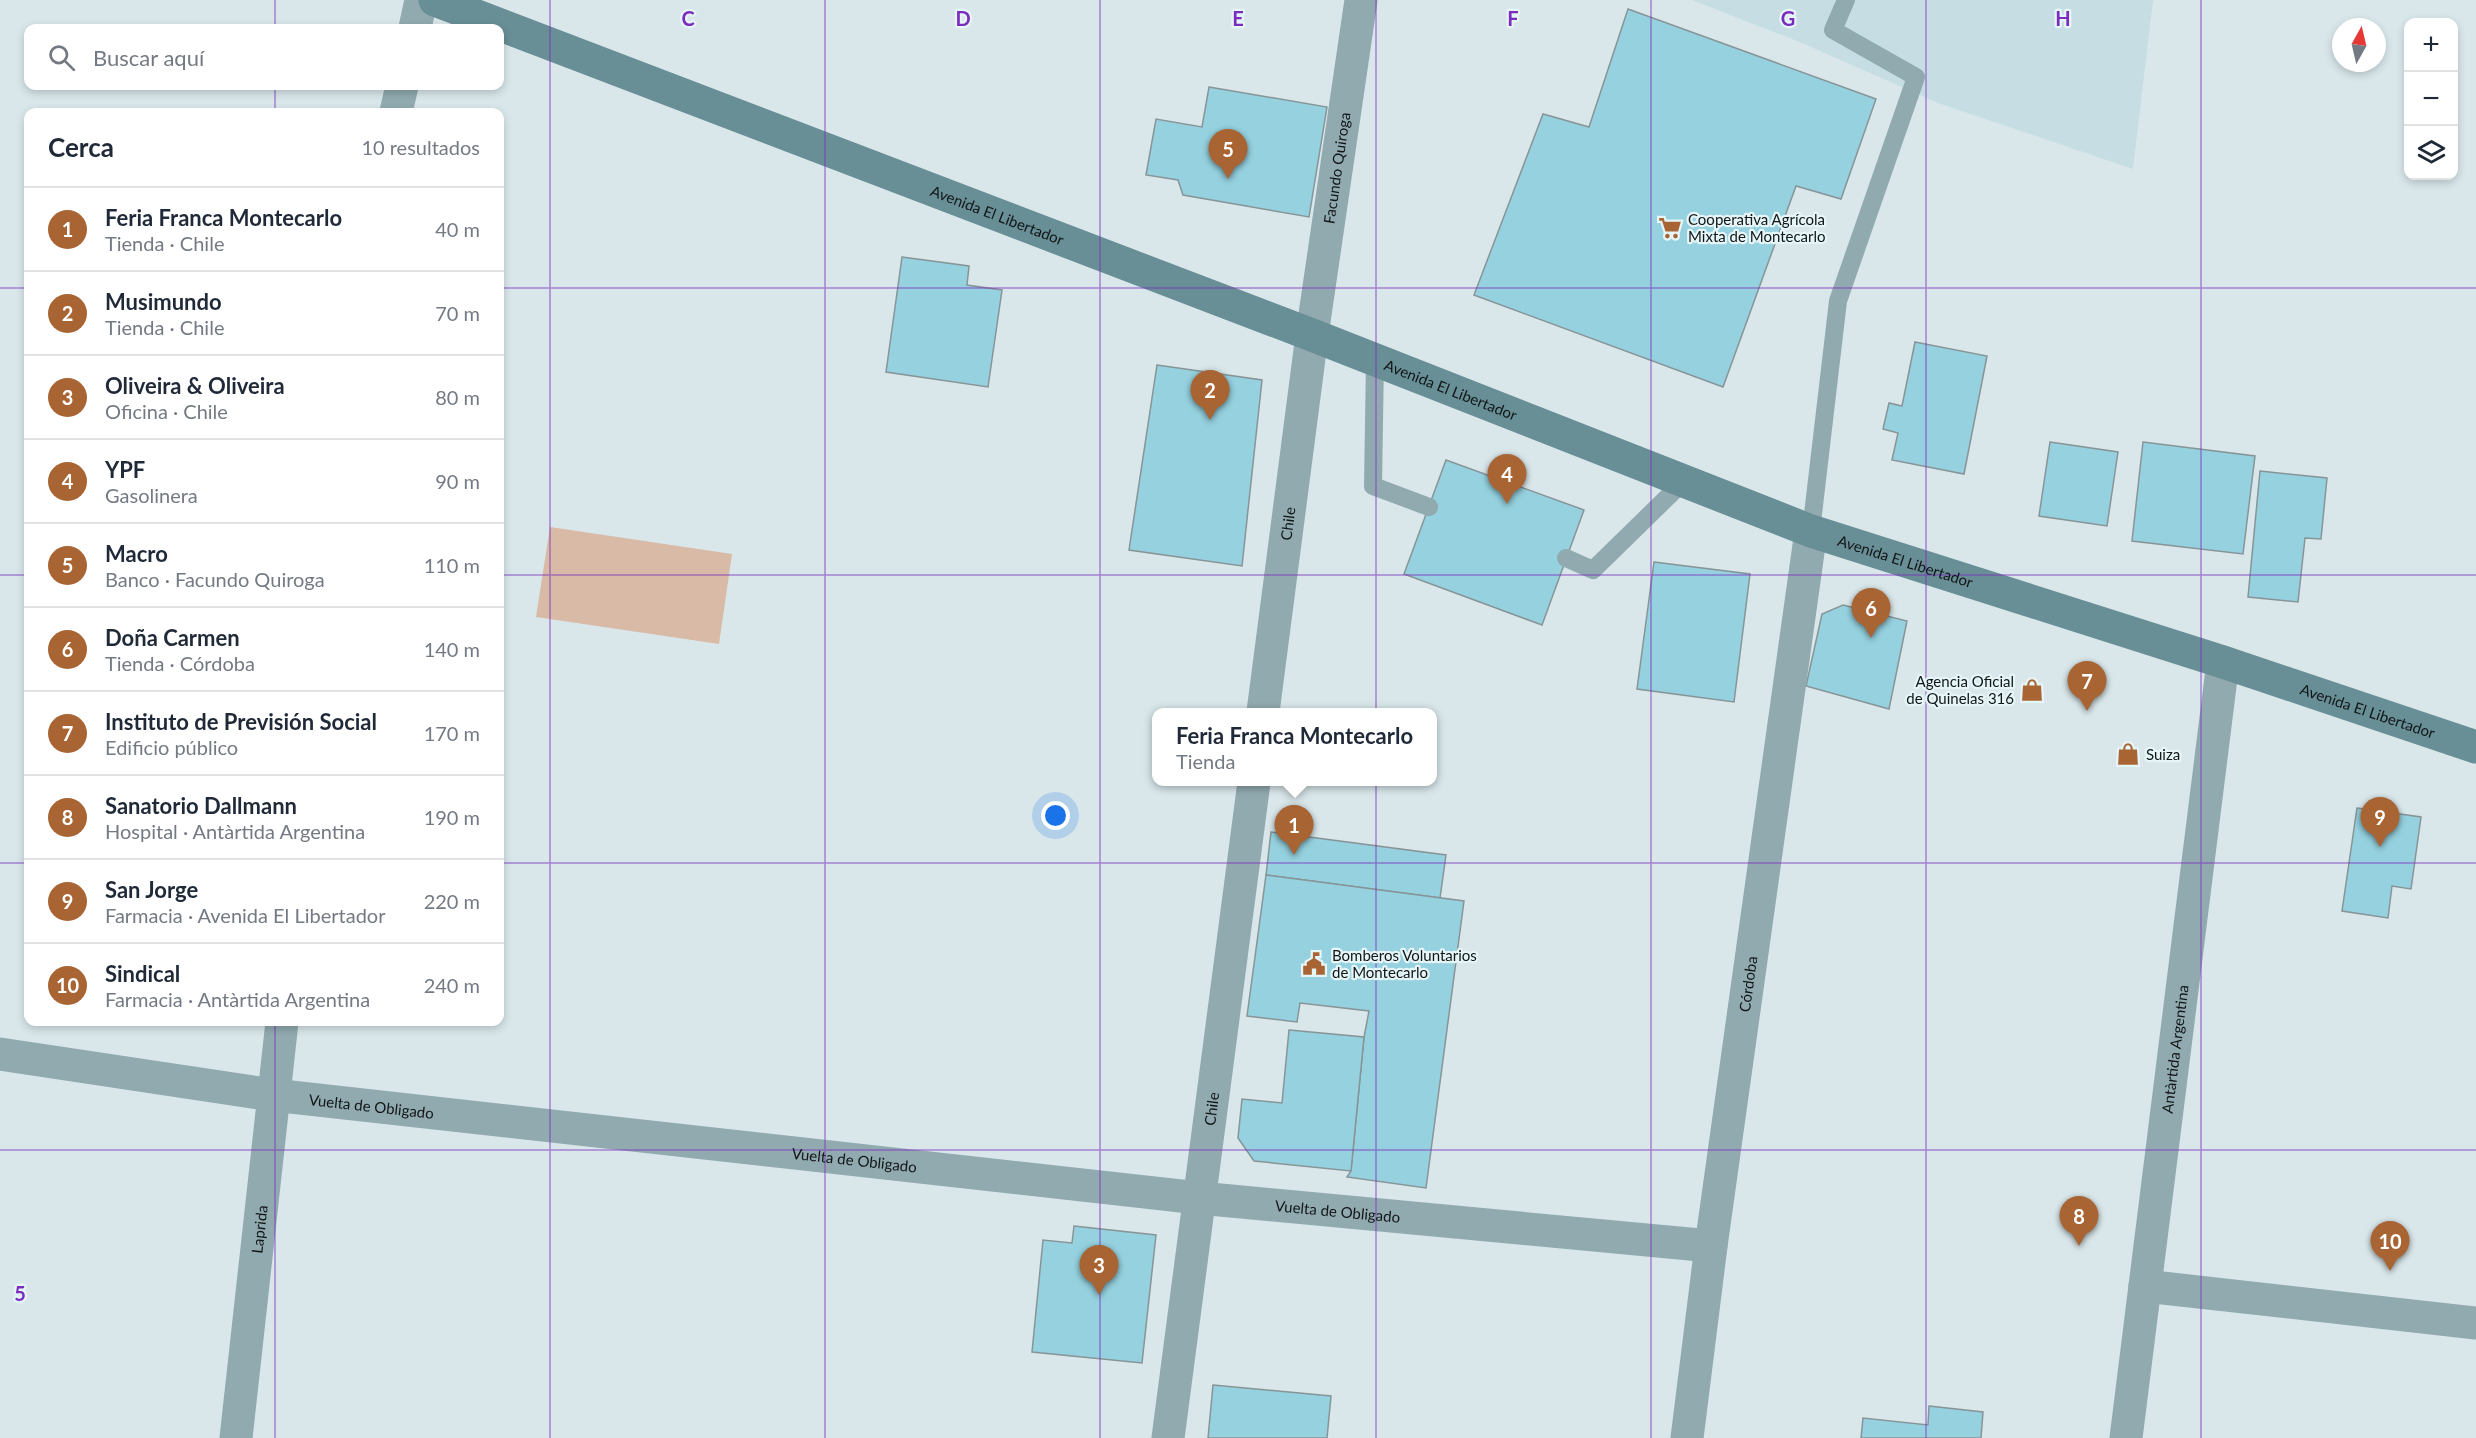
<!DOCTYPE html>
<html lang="es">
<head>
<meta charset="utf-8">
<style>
	body { margin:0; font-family:Lato,sans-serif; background:#f2f2f3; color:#1f2937 }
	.controls { position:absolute; right:18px; top:18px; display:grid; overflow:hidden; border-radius:12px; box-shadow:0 3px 9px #0003 }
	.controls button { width:54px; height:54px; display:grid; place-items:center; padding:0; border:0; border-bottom:2px solid #e0e1e3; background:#fff; color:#1f2937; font:30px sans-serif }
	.compass { position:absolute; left:2332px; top:18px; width:54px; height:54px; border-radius:50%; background:#fff; box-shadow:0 3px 9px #0003; rotate:8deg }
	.you { position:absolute; left:1056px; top:816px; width:21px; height:21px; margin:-15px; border:4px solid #fff; border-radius:50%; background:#1a73e8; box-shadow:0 0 0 9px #1a73e833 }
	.badge { display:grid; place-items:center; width:39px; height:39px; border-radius:50%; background:#a86533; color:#fff; font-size:20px; font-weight:700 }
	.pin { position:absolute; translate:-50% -50px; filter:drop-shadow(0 2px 3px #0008) }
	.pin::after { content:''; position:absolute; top:32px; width:21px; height:18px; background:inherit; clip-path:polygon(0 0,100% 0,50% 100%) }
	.popup { position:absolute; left:1152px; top:708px; width:285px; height:78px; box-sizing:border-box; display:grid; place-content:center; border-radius:12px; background:#fff; filter:drop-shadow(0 2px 4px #0005); font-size:20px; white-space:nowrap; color:#747a83 }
	.popup b { font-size:22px; color:#1f2937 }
	.popup::after { content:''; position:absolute; left:50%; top:100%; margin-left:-12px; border:12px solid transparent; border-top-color:#fff }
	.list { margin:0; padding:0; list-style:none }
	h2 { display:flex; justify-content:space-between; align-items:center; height:78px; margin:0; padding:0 24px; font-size:26px }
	h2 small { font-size:20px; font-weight:400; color:#747a83 }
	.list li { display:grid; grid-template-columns:39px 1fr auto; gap:18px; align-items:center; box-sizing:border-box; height:84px; padding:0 24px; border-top:2px solid #e0e1e3 }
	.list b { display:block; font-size:22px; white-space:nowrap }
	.list p { margin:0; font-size:20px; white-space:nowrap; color:#747a83 }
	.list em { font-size:20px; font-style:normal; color:#747a83 }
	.icon { flex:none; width:33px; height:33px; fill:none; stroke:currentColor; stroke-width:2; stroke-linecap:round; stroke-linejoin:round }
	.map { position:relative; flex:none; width:2476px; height:1438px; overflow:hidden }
	.search { position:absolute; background:#fff; box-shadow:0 3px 9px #0003; left:24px; top:24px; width:480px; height:66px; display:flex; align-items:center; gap:15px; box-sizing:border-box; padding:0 21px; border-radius:12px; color:#747a83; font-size:22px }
	.panel { position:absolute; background:#fff; box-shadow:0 3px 9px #0003; left:24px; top:108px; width:480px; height:918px; border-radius:12px }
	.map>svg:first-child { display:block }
</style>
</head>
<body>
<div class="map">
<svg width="2476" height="1438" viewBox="0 0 2476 1438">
	<rect width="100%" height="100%" fill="#d9e7eb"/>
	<polygon fill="#c6dee3" points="1692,0 2153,0 2133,169 1938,103 1802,43"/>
	<polygon fill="#d8baa7" points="550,527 732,554 719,644 536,617"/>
	<g fill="#95d1df" stroke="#879598" stroke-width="1.5">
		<polygon points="1628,9 1876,99 1841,199 1796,186 1723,387 1474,295 1543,114 1589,127"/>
		<polygon points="1209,87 1327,107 1309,217 1183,195 1178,180 1146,175 1156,119 1202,127"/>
		<polygon points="902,257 969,266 967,285 1002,290 988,387 886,372"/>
		<polygon points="1915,342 1987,356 1964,474 1892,460 1898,433 1883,429 1889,403 1902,406"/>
		<polygon points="1157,365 1262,380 1242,566 1129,550"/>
		<polygon points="2050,442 2118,452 2107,526 2039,516"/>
		<polygon points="2143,442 2255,456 2243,554 2132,541"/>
		<polygon points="1446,460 1584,510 1542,625 1404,574"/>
		<polygon points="2260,471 2327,478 2321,539 2305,538 2298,602 2248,597"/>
		<polygon points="1654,562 1750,574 1734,702 1637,689"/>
		<polygon points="1843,605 1907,621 1889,709 1806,686 1822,614"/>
		<polygon points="2357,808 2421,817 2411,889 2392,886 2388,918 2342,911"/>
		<polygon points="1271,832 1446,855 1440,898 1266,875"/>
		<polygon points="1266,875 1464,901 1426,1188 1347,1177 1351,1171 1364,1037 1369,1011 1300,1003 1297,1022 1247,1016"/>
		<polygon points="1289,1030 1364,1037 1351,1171 1254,1161 1238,1138 1242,1099 1282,1103"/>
		<polygon points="1074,1226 1156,1235 1142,1363 1032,1352 1043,1240 1072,1243"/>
		<polygon points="1213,1385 1331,1396 1327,1438 1208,1438"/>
		<polygon points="1929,1406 1983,1412 1981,1438 1861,1438 1863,1418 1928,1425"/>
	</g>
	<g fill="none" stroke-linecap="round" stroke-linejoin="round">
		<g stroke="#91aab0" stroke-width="18">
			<polyline points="1375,359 1373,486 1429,507"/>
			<polyline points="1811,531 1838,301 1916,77 1833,30 1846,0"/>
			<polyline points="1566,558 1593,570 1684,481"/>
		</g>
		<g stroke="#91aab0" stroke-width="33">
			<polyline points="415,28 421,0"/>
			<polyline points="396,112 402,86"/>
			<path id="s1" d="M1263,712L1312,335L1361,0"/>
			<path id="s2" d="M0,1054L273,1095L1199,1198L1711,1246"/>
			<polyline points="2145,1286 2476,1323"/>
			<path id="s3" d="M236,1438L282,1022"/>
			<path id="s4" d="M1168,1438L1254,782"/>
			<path id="s5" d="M1687,1438L1711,1246L1811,531"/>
			<path id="s6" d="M2126,1438L2223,662"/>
		</g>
		<path stroke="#688e96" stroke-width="33" id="s7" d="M435,0L1312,335L1811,531L2223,662L2476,747"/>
	</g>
	<path fill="none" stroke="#7b2cbf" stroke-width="1.5" stroke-opacity="0.55" d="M275,0V28M550,0V1438M825,0V1438M1100,0V1438M1376,0V1438M1651,0V1438M1926,0V1438M2201,0V1438M275,86V112M0,288H28M500,288H2476M0,575H28M500,575H2476M0,863H28M500,863H2476M275,1022V1438M0,1150H2476"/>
	<defs>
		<g id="supermarket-bare" transform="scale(1.8)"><path d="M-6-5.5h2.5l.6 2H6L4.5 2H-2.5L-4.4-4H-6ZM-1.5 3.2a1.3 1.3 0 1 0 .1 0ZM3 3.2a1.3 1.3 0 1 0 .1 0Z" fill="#a86533" stroke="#e6f5f8" stroke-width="2.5" paint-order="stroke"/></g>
		<g id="shop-bare" transform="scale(1.8)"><path d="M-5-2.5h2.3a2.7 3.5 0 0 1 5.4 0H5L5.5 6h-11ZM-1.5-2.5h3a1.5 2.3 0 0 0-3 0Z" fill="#a86533" stroke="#e6f5f8" stroke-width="2.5" paint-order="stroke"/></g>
		<g id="civic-bare" transform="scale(1.8)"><path d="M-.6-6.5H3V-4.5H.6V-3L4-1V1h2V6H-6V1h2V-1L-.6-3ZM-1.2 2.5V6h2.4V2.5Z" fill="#a86533" stroke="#e6f5f8" stroke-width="2.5" paint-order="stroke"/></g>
	</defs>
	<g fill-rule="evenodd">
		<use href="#supermarket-bare" x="1670" y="228"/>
		<use href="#shop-bare" x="2032" y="690"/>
		<use href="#shop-bare" x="2128" y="754"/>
		<use href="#civic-bare" x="1314" y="964"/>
	</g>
	<g text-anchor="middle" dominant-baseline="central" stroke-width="4.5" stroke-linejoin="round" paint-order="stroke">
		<g font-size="15" fill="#111617" stroke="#e6f5f8">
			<text stroke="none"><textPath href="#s1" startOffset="549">Facundo Quiroga</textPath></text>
			<text stroke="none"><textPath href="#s7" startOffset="602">Avenida El Libertador</textPath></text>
			<text stroke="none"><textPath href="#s7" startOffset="1088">Avenida El Libertador</textPath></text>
			<text stroke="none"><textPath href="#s1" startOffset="190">Chile</textPath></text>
			<text stroke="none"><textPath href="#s7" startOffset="1574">Avenida El Libertador</textPath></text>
			<text stroke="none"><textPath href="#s7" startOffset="2060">Avenida El Libertador</textPath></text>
			<text stroke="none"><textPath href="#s5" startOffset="458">Córdoba</textPath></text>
			<text stroke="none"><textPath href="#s6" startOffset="392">Antàrtida Argentina</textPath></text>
			<text stroke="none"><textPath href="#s2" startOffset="375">Vuelta de Obligado</textPath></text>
			<text stroke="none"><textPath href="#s4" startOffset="332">Chile</textPath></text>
			<text stroke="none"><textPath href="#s2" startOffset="861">Vuelta de Obligado</textPath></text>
			<text stroke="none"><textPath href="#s2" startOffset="1347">Vuelta de Obligado</textPath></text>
			<text stroke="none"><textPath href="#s3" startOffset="210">Laprida</textPath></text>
		</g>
		<g font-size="15" fill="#111617" stroke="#e6f5f8" text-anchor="start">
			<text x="1688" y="219">Cooperativa Agrícola<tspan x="1688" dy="17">Mixta de Montecarlo</tspan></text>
			<text x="2014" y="681" text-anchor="end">Agencia Oficial<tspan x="2014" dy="17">de Quinelas 316</tspan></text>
			<text x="2146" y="754">Suiza</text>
			<text x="1332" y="955">Bomberos Voluntarios<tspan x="1332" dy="17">de Montecarlo</tspan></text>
		</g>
	</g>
	<g font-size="20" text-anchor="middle" font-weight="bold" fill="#7b2cbf" stroke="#e6f5f8" stroke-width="4.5" stroke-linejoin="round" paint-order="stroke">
		<text x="688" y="26">C</text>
		<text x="963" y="26">D</text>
		<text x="1238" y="26">E</text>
		<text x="1513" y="26">F</text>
		<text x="1788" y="26">G</text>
		<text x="2063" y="26">H</text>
		<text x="20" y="1301">5</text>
	</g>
</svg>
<div class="controls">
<button>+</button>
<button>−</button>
<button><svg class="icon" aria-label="layers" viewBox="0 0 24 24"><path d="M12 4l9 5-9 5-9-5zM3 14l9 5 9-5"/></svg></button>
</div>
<svg class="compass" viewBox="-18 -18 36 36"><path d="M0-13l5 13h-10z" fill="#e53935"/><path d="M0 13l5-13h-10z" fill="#747a83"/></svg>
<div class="you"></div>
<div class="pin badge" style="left:1294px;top:855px">1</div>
<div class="popup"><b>Feria Franca Montecarlo</b>Tienda</div>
<div class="pin badge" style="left:1210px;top:420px">2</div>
<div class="pin badge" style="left:1099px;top:1295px">3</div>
<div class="pin badge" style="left:1507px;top:504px">4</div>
<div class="pin badge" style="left:1228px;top:179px">5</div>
<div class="pin badge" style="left:1871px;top:638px">6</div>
<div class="pin badge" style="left:2087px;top:711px">7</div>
<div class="pin badge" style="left:2079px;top:1246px">8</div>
<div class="pin badge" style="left:2380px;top:847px">9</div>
<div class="pin badge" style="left:2390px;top:1271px">10</div>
<div class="search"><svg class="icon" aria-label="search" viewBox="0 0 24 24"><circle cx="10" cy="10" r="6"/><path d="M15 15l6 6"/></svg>Buscar aquí</div>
<section class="panel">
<h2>Cerca<small>10 resultados</small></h2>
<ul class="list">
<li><span class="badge">1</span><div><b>Feria Franca Montecarlo</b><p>Tienda · Chile</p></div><em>40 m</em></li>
<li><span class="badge">2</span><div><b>Musimundo</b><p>Tienda · Chile</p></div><em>70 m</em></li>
<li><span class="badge">3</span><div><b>Oliveira &amp; Oliveira</b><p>Oficina · Chile</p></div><em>80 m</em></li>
<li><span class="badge">4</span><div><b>YPF</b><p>Gasolinera</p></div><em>90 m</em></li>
<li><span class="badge">5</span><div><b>Macro</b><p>Banco · Facundo Quiroga</p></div><em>110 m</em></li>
<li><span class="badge">6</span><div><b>Doña Carmen</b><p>Tienda · Córdoba</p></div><em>140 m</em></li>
<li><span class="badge">7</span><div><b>Instituto de Previsión Social</b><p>Edificio público</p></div><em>170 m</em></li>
<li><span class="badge">8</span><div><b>Sanatorio Dallmann</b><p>Hospital · Antàrtida Argentina</p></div><em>190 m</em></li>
<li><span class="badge">9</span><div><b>San Jorge</b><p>Farmacia · Avenida El Libertador</p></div><em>220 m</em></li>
<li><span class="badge">10</span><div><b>Sindical</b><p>Farmacia · Antàrtida Argentina</p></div><em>240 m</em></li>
</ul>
</section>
</div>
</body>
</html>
